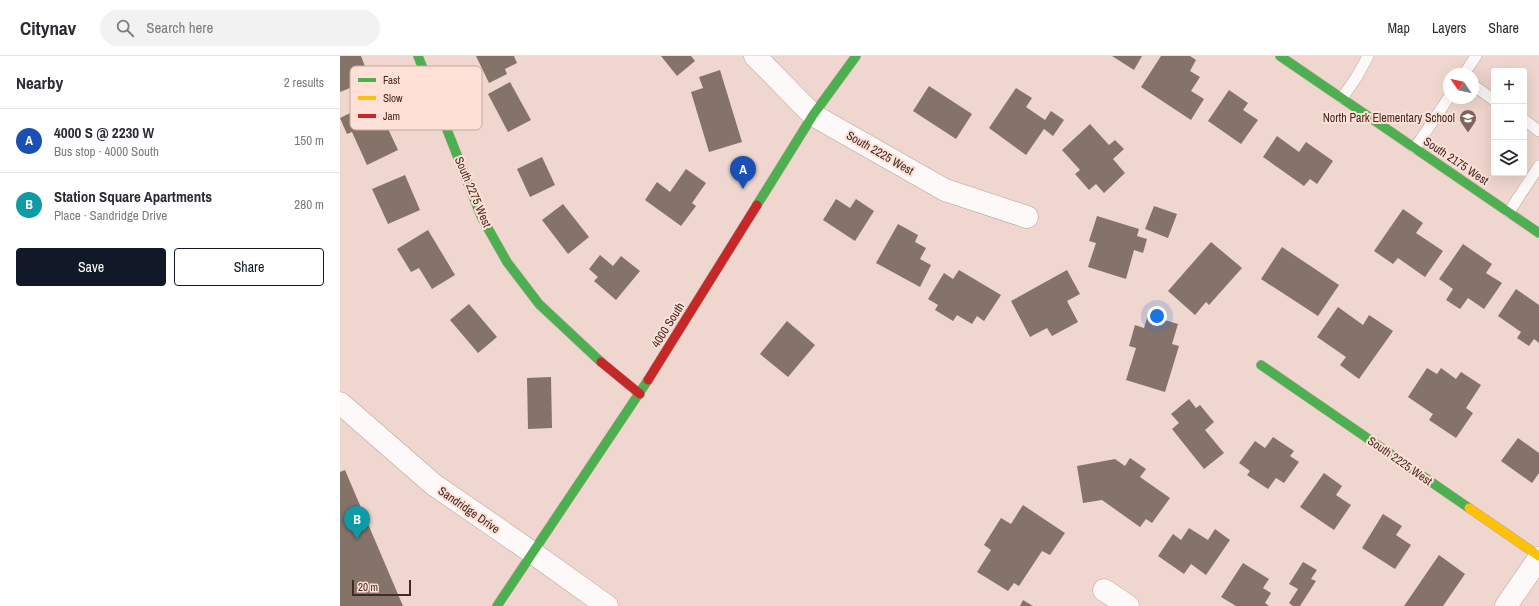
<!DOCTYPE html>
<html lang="en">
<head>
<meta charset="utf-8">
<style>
	body { margin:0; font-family:"Archivo Narrow",sans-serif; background:#f2f2f3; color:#2b2b33 }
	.controls { position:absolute; right:12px; top:12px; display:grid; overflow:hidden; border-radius:4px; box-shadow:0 4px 16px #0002 }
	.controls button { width:36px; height:36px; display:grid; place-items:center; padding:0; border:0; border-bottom:1px solid #e1e1e2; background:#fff; color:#2b2b33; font:20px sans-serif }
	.compass { position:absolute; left:1103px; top:12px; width:36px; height:36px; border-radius:50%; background:#fff; box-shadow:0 4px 16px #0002; rotate:304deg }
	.scale { position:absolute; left:12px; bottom:10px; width:59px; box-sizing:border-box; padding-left:4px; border:2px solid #452820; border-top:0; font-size:11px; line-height:14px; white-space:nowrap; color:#452820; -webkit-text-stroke:3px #ffe0d7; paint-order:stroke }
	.you { position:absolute; left:817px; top:260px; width:14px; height:14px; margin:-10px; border:3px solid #fff; border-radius:50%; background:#1a73e8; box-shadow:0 0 0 6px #1a73e833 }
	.badge { display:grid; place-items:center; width:26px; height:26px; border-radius:50%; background:#111827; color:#fff; font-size:13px; font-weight:700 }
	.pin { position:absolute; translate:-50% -33px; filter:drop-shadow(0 1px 2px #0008) }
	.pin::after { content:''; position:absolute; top:21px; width:14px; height:12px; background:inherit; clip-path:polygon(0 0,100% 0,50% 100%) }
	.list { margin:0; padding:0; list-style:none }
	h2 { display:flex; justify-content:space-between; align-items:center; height:52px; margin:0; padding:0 16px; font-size:17px }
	h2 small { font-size:13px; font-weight:400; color:#7c7c81 }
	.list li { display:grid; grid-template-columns:26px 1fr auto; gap:12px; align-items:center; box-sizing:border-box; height:64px; padding:0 16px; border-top:1px solid #e1e1e2 }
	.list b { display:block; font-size:15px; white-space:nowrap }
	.list p { margin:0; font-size:13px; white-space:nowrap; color:#7c7c81 }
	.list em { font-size:13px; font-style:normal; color:#7c7c81 }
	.actions { display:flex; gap:8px; padding:12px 16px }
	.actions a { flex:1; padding:9px 0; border:1px solid #111827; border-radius:4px; text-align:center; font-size:14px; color:#111827 }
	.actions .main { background:#111827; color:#fff }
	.icon { flex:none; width:22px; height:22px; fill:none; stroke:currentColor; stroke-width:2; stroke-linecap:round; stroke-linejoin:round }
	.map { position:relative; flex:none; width:1199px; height:550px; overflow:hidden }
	header { display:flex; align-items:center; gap:24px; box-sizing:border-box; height:56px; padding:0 20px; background:#fff; border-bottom:1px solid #e1e1e2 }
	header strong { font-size:19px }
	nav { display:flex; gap:22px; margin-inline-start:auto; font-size:14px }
	.search { width:280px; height:36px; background:#f2f2f3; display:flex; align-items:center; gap:10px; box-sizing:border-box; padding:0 14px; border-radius:22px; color:#7c7c81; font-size:15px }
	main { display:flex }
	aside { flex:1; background:#fff }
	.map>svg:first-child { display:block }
</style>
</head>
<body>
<header>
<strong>Citynav</strong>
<div class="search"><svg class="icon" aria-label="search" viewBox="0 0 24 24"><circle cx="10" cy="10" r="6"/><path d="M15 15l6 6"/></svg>Search here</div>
<nav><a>Map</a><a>Layers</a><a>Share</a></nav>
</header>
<main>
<aside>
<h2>Nearby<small>2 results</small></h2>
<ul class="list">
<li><span class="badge" style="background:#1a4fb4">A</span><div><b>4000 S @ 2230 W</b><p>Bus stop · 4000 South</p></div><em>150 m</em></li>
<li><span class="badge" style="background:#0f9aa8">B</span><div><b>Station Square Apartments</b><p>Place · Sandridge Drive</p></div><em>280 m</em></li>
</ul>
<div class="actions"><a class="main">Save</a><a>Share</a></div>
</aside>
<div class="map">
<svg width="1199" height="550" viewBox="0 0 1199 550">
	<rect width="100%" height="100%" fill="#efd6ce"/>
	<g fill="#857369">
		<polygon points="0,0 21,0 30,24 0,36"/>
		<polygon points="136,0 174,0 177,7 165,13 167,18 149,27"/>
		<polygon points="321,0 351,0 355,5 337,20"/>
		<polygon points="772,0 802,0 794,14"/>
		<polygon points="821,0 850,0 856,4 850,15 860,21 851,35 864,43 851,64 801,31"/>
		<polygon points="380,14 402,86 369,96 351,36 363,32 359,21"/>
		<polygon points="170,26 191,64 168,76 148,38"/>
		<polygon points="589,30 632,58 616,83 573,55"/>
		<polygon points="676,32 692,42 686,51 705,64 711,55 724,64 713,80 704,73 686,99 649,72"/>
		<polygon points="889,34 908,47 903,54 918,64 901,88 868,65"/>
		<polygon points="35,45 58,94 27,109 12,76 7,78 0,62"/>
		<polygon points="750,68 769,89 775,84 784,93 773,103 785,117 764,137 756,128 749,134 735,118 740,114 722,94"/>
		<polygon points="937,80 959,96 966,86 993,105 977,128 970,123 964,130 923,101"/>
		<polygon points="202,101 215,129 190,141 177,113"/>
		<polygon points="346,113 366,127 352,147 356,150 341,170 305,144 317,126 330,136"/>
		<polygon points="65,119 80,154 48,168 32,133"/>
		<polygon points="496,143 510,152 516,143 534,155 515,185 483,164"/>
		<polygon points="223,148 249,181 228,198 202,164"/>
		<polygon points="814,150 837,158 828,182 805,173"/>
		<polygon points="1063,153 1083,167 1076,177 1103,195 1085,221 1058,202 1053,208 1034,195"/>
		<polygon points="757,160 799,173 797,180 807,183 803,197 794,194 786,223 748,211 756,187 749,185"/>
		<polygon points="558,168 578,179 575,186 586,192 580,203 591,209 580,231 536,207"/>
		<polygon points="88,174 115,219 92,233 79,212 71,216 57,193"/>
		<polygon points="871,186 902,212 869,249 866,246 855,259 828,235"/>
		<polygon points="1123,188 1152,208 1146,217 1162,227 1144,253 1128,242 1120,253 1106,244 1113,233 1099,223"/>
		<polygon points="942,191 999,229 978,260 921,223"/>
		<polygon points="260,199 273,210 281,200 300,215 276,244 254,225 258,221 249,213"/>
		<polygon points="619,214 661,239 644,265 637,260 632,268 617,259 613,265 595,254 598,249 588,243 604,217 613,223"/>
		<polygon points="727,214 740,238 727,245 738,266 712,280 707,272 690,281 671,245"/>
		<polygon points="1176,233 1199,249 1199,287 1194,283 1189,290 1177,282 1181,276 1158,260"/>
		<polygon points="129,248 157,281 138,297 110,264"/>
		<polygon points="998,251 1023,269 1029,259 1053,275 1019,323 1000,309 1006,301 977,281"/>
		<polygon points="808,259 838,268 832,288 839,290 825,336 786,324 796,292 789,290 795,269 804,272"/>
		<polygon points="447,265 475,289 448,321 420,298"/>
		<polygon points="1087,312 1097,318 1101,312 1116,323 1121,316 1141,329 1126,352 1133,357 1116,382 1089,364 1093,358 1068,341"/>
		<polygon points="211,321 212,372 188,373 187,322"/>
		<polygon points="849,343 856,352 860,349 874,366 865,374 884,397 864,413 832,373 839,367 831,358"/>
		<polygon points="933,381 954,395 950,400 959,406 944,427 936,422 928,433 907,419 910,415 899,407 915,385 925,392"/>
		<polygon points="1178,382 1199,397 1199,417 1192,427 1161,405"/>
		<polygon points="790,402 806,413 800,421 830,442 812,467 806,463 800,471 762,444 743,447 737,410 775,403 785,410"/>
		<polygon points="5,414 63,550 0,550 0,416"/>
		<polygon points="984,417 1002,430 996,439 1011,449 994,474 960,451"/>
		<polygon points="683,449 725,477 710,499 702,495 679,530 674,527 668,535 637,516 651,494 644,489 661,462 671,468"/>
		<polygon points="1043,458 1062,470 1056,479 1071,489 1055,513 1022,492"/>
		<polygon points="849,472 868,484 875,473 890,484 866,519 851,508 844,518 818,500 833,478 841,484"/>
		<polygon points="1099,499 1125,518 1103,550 1064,550"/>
		<polygon points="963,506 977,514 971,523 976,525 960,550 953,550 949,547 958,533 949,528"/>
		<polygon points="903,507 929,523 923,532 931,537 925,547 929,550 896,550 881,541"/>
		<polygon points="683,544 693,550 680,550"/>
	</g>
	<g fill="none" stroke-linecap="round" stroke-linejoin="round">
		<g stroke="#bba39b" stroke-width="12">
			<g id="lane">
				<polyline points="1124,18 1136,0"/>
				<polyline points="1133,29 1154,44"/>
				<polyline points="1002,42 1016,22 1028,0"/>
				<polyline points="1184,64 1199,75"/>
				<polyline points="1075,92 1109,41"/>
				<polyline points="1169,156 1199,110"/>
			</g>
		</g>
		<g stroke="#bba39b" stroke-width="23">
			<g id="street">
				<polyline points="415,0 473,59 605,134 687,161"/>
				<polyline points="0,347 93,428 193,497 267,550"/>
				<polyline points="764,534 788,550"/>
				<polyline points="1166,550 1199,502"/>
			</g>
		</g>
		<g stroke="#bba39b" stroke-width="10">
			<g id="fast">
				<polyline points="78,0 141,160 167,206 199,248 261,306"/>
				<polyline points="940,0 1199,177"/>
				<polyline points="417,149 473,59 516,0"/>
				<polyline points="921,309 1129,452"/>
				<polyline points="157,550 308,324"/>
			</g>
		</g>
		<g stroke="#bba39b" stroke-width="10">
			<polyline id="slow" points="1129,452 1199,500"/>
		</g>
		<g stroke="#bba39b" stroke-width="10">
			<g id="jam">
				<polyline points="261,306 300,338"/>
				<polyline points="308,324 417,149"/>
			</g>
		</g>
		<use href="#lane" stroke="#fdf9f8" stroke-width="11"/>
		<use href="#street" stroke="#fdf9f8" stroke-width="22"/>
		<use href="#fast" stroke="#4caf50" stroke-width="9"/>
		<use href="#slow" stroke="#ffc107" stroke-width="9"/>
		<use href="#jam" stroke="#c62828" stroke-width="9"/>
	</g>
	<defs>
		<g id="school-pin" transform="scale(0.9)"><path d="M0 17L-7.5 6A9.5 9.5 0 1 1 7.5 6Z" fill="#80655d" stroke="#ffe0d7"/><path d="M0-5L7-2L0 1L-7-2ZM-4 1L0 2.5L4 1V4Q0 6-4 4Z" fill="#fff"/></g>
	</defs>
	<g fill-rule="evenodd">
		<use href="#school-pin" x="1128" y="62"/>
	</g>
	<g text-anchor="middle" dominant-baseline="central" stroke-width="4" stroke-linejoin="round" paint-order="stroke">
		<g font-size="12" fill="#452820" stroke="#ffe0d7" text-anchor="end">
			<text x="1115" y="62">North Park Elementary School</text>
		</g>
		<g font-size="12" fill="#452820" stroke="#ffe0d7">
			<text transform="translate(540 97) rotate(30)">South 2225 West</text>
			<text transform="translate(1116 105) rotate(34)">South 2175 West</text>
			<text transform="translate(133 136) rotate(67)">South 2275 West</text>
			<text transform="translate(328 269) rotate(-58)">4000 South</text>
			<text transform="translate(1060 405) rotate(35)">South 2225 West</text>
			<text transform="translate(129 454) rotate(35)">Sandridge Drive</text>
		</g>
	</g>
	<rect x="10" y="10" width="132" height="64" rx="6" fill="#ffe0d7" stroke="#c7a9a0" stroke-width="1"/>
	<rect x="18" y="22" width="18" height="4" fill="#4caf50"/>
	<rect x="18" y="40" width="18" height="4" fill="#ffc107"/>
	<rect x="18" y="58" width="18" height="4" fill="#c62828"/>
	<g font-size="11" fill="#452820">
		<text x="43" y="28">Fast</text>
		<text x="43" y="46">Slow</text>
		<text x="43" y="64">Jam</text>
	</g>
</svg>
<div class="controls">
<button>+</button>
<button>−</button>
<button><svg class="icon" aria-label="layers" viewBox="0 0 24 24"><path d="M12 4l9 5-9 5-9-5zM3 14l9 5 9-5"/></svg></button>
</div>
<svg class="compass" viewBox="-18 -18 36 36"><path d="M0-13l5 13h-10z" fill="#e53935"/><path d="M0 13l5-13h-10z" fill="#7c7c81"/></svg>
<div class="scale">20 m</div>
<div class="you"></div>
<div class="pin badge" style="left:403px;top:133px;background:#1a4fb4">A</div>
<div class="pin badge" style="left:17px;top:483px;background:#0f9aa8">B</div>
</div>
</main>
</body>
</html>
